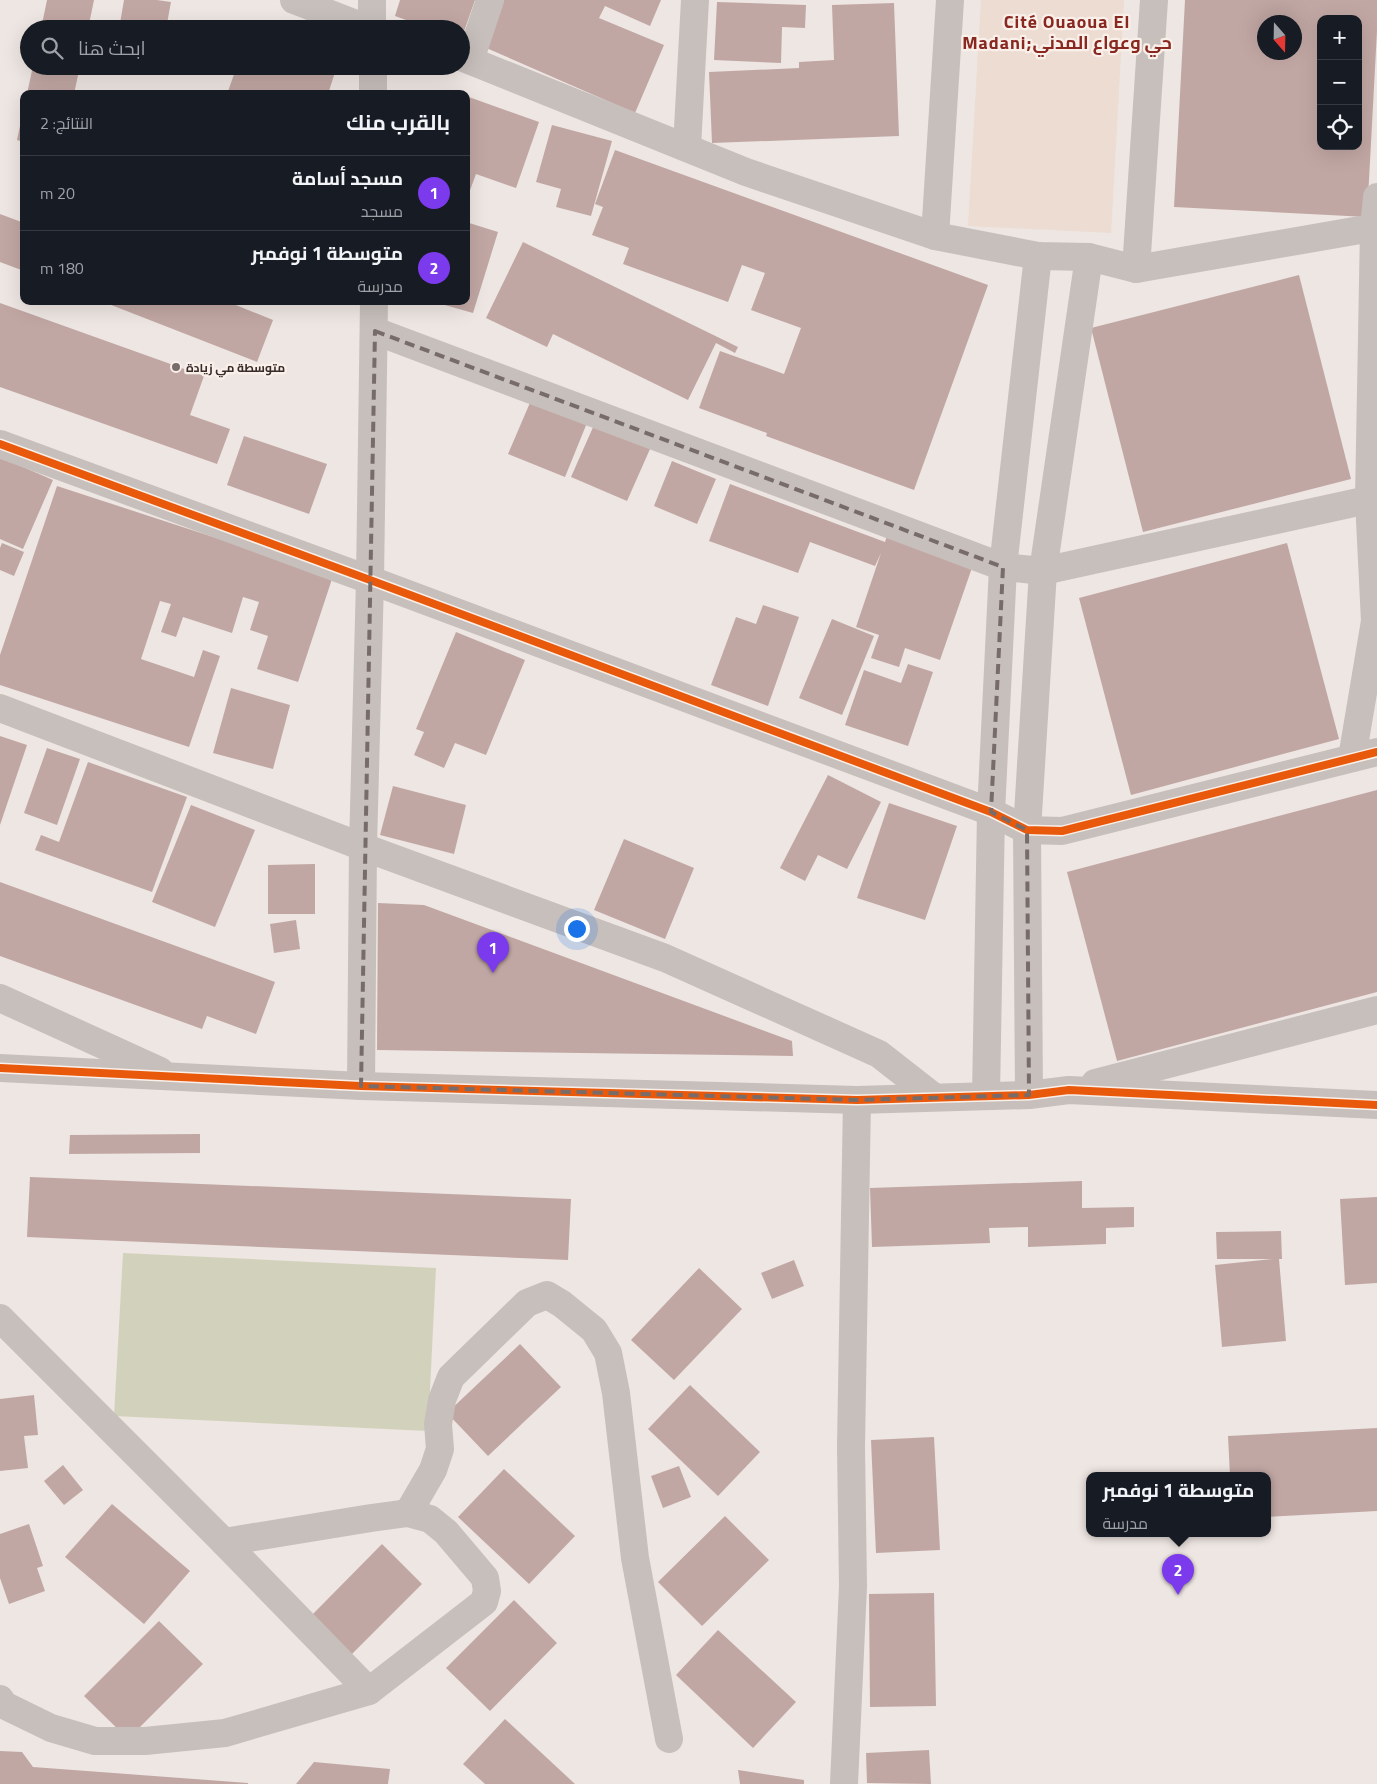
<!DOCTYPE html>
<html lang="ar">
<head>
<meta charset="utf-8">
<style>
	body { margin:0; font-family:"Titillium Web",Cairo,sans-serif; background:#242831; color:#f1f3f6; direction:rtl }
	.controls { position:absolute; right:15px; top:15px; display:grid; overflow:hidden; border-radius:10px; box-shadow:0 5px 20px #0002 }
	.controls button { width:45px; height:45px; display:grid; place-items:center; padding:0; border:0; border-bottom:1px solid #363941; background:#171b24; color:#f1f3f6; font:25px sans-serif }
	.compass { position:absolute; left:1257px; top:15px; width:45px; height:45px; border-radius:50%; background:#171b24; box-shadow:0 5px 20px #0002; rotate:160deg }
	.you { position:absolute; left:576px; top:928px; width:18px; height:18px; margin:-12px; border:4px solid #fff; border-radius:50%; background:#1a73e8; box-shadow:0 0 0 8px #1a73e833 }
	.badge { display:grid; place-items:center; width:32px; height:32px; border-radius:50%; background:#7c3aed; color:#fff; font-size:16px; font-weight:700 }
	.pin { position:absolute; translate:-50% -41px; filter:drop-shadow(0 1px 2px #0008) }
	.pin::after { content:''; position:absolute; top:26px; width:18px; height:15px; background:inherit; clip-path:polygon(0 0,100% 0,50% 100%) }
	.popup { position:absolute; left:1086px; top:1472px; width:185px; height:65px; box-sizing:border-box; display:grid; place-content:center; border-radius:10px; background:#171b24; filter:drop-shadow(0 1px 4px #0005); font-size:16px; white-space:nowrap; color:#9ea1a6 }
	.popup b { font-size:19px; color:#f1f3f6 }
	.popup::after { content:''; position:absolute; left:50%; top:100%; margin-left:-10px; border:10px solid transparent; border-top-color:#171b24 }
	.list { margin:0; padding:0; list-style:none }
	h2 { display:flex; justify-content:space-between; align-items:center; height:65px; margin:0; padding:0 20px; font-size:21px }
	h2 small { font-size:16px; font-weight:400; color:#9ea1a6 }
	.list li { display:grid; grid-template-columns:32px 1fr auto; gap:15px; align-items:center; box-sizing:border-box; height:75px; padding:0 20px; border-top:1px solid #363941 }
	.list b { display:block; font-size:19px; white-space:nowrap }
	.list p { margin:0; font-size:16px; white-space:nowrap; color:#9ea1a6 }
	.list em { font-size:16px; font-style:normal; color:#9ea1a6 }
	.icon { flex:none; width:28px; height:28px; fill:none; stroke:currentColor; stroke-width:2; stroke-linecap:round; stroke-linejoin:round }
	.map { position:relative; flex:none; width:1377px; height:1784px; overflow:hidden; direction:ltr }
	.search { position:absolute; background:#171b24; box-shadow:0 5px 20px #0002; left:20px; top:20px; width:450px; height:55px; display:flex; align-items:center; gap:12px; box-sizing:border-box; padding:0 18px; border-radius:28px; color:#9ea1a6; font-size:19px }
	.panel { position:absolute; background:#171b24; box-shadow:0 5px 20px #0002; left:20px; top:90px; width:450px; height:215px; border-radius:10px; direction:rtl }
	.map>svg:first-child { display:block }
</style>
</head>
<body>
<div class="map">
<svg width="1377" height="1784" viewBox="0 0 1377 1784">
	<rect width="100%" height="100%" fill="#eee6e2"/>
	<polygon fill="#d2d2bc" points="123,1253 436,1268 428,1431 114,1416"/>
	<polygon fill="#ecdcd2" points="981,0 1124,0 1111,233 968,226"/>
	<g fill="#c1a7a4" fill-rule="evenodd">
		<polygon points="47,0 94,0 88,29 41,29"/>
		<polygon points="124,0 157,0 171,2 166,29 119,29"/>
		<polygon points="400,0 475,0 462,37 461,29 431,29 395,16"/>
		<polygon points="504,0 661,0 650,26 605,6 599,18 664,45 635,113 484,47"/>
		<path d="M1185,0H1377V31L1367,217L1174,207ZM1321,19H1358V146H1321ZM1264,22H1294V52H1264Z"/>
		<polygon points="717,2 806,5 805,28 782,27 781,63 714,60"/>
		<polygon points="894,3 899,136 712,143 709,72 799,68 799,62 834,60 832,5"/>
		<polygon points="33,66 80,66 74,94 27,94"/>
		<polygon points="123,66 159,66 158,73"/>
		<polygon points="237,66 337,66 328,94 227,94"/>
		<polygon points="466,96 539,122 516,188 476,174 466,201"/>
		<polygon points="23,112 24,112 24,142 17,140"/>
		<polygon points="552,125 612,141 591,216 556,207 561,189 536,182"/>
		<polygon points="615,150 988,285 914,490 766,436 767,433 699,408 720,351 784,374 801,328 751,310 765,273 742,265 728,302 623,264 629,248 592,235 603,207 595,204"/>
		<polygon points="0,214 24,223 24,271 0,262"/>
		<polygon points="466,222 498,232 473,313 434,302 466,301"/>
		<polygon points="523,242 738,347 735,353 716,343 688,400 553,334 547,347 486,318"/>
		<polygon points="1299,275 1351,479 1143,532 1091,328"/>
		<polygon points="101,301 226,301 273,320 257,362"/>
		<polygon points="0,303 204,376 190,415 230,429 217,464 0,387"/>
		<polygon points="535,391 591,413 565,477 508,454"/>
		<polygon points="598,416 654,440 627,501 571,477"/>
		<polygon points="244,436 327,464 309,514 227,485"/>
		<polygon points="0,457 53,480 23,549 0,539"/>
		<polygon points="672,461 716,479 697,524 654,506"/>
		<polygon points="730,484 885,542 888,533 974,562 940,660 905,648 899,667 871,658 879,635 856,627 881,553 875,566 810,542 798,573 709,541"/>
		<polygon points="57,486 333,576 298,682 257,669 268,636 250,630 259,602 243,597 232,633 183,617 176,637 161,632 171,604 160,601 141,659 194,677 203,650 220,656 189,747 0,685 0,655"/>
		<polygon points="2,543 24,552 14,576 0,570 0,548"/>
		<polygon points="1287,543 1339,739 1131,795 1079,598"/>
		<polygon points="763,605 799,617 768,706 711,685 736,617 756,624"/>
		<polygon points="832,619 874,636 842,715 799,698"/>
		<polygon points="456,632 525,660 486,755 455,743 444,768 414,755 424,732 416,729"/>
		<polygon points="908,664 933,672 908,746 845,725 864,670 901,683"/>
		<polygon points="231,688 290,705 273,769 213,753"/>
		<polygon points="0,736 27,745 0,825"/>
		<polygon points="47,748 80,759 57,825 24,813"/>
		<polygon points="88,762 187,797 152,892 35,850 41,835 59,842"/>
		<polygon points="828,775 881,802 847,869 818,855 805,881 780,868"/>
		<polygon points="393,786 466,805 454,854 380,835"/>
		<polygon points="1377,790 1377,992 1117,1061 1067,872"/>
		<polygon points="889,803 957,826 925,920 857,898"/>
		<polygon points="191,805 255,830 215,927 152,902"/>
		<polygon points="624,839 694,868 665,939 594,910"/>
		<polygon points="315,864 315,914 268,914 268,865"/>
		<polygon points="0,882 275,982 256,1034 207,1016 202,1029 0,956"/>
		<polygon points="378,903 424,905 792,1041 793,1056 377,1050"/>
		<polygon points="296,920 300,949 274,953 270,924"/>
		<polygon points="200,1134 200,1153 69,1154 70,1135"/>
		<polygon points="30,1177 571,1199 568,1260 27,1237"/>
		<polygon points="1082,1181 1082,1208 1134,1207 1134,1227 1106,1228 1106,1244 1028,1247 1028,1227 989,1228 990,1243 872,1247 870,1188"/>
		<polygon points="1377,1197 1377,1283 1345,1285 1340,1199"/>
		<polygon points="1281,1231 1282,1259 1279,1259 1286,1341 1222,1347 1215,1265 1273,1259 1217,1259 1216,1232"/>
		<polygon points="794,1260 804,1286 772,1299 761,1273"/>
		<polygon points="699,1268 742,1309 674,1380 631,1340"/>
		<polygon points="520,1344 561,1387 488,1456 447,1413"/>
		<polygon points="690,1385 760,1452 718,1496 648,1429"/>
		<polygon points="34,1395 38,1435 24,1436 28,1468 0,1471 0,1399"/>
		<polygon points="1377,1428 1377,1511 1267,1517 1267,1476 1230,1476 1228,1436"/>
		<polygon points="934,1437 940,1550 876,1553 871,1440"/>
		<polygon points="63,1465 83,1490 64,1505 44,1481"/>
		<polygon points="679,1466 691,1497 663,1508 651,1476"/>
		<polygon points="504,1469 575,1536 529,1584 458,1517"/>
		<polygon points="112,1504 190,1571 144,1624 65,1557"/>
		<polygon points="725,1516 769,1560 702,1626 658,1582"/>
		<polygon points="29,1524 43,1566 37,1568 45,1591 9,1604 0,1578 0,1534"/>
		<polygon points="382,1544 422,1584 349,1657 309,1618"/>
		<polygon points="934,1593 936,1706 870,1707 869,1594"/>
		<polygon points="514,1600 557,1643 490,1711 446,1668"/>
		<polygon points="159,1621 203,1664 128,1739 84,1696"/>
		<polygon points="718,1630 796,1702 753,1748 676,1675"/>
		<polygon points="505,1719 575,1784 485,1784 463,1764"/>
		<polygon points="929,1750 931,1784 867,1783 866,1753"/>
		<polygon points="0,1751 22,1752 33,1767 248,1783 248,1784 0,1784"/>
		<polygon points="314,1762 390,1769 388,1784 296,1784"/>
		<polygon points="738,1770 804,1780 804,1784 740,1784"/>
	</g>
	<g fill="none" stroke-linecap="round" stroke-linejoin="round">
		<g stroke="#c7bfbb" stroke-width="28">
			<polyline points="294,0 369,29"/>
			<polyline points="372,29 372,0"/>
			<polyline points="461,57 746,172 935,236 1038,256 1089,257 1136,269 1377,227"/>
			<polyline points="470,60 490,0"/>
			<polyline points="373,66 373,94"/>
			<polyline points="687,147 695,0"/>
			<polyline points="935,236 950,0"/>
			<polyline points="1136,269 1154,0"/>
			<polyline points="375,331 1003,567 1043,571 1377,498"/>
			<polyline points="0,444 370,580 991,812 1027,830 1062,831 1377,752"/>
			<polyline points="0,708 363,847 665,958 879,1054 934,1097"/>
			<polyline points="1352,758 1375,621 1369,500 1374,228 1377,197"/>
			<polyline points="0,998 160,1071"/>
			<polyline points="0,1068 361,1086 857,1100 1029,1095 1069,1090 1377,1105"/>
			<polyline points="1095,1083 1377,1010"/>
			<polyline points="361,1086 363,847 370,580 374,301"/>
			<polyline points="1029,1095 1027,830 1043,571 1089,257"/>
			<polyline points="986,1096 991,812 1003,567 1038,256"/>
			<polyline points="0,1318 224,1542 369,1691 225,1733 145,1741 95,1741 51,1728 4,1705 0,1699"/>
			<polyline points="408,1513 433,1470 440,1449 438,1424 442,1400 451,1377 527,1303 547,1295 562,1304 594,1330 608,1353 616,1393 635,1558 669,1739"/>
			<polyline points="224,1542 371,1518 408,1513 430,1519 446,1532 485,1578 487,1591 484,1602 369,1691"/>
			<polyline points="844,1784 853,1586 851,1447 857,1100"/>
		</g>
		<g stroke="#faf0ea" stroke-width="11">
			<g id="cycleway">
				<polyline points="0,444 370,580 991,812 1027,830 1062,831 1377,752"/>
				<polyline points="0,1068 361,1086 857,1100 1029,1095 1069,1090 1377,1105"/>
			</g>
		</g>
		<use href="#cycleway" stroke="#e8590c" stroke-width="8"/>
	</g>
	<path fill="none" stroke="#786c6a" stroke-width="4" stroke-dasharray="10 6" stroke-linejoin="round" d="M375,331L1003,567L991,812L1027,830L1029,1095L857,1100L361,1086Z"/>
	<circle fill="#786c6a" stroke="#faf0ea" stroke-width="2" cx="176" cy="367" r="5"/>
	<g text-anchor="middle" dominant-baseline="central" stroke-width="4.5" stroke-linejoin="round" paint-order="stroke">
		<g font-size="12" font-weight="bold" fill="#382b29" stroke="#faf0ea" text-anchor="start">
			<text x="186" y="367">متوسطة مي زيادة</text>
		</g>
		<g font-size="18" font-weight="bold" letter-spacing="1" fill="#882821" stroke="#faf0ea">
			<text x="1067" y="21">Cité Ouaoua El<tspan x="1067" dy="21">Madani;حي وعواع المدني</tspan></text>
		</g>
	</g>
</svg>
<div class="controls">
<button>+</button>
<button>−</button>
<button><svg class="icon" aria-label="locate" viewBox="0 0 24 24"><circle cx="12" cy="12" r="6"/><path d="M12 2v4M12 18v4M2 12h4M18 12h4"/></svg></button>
</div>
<svg class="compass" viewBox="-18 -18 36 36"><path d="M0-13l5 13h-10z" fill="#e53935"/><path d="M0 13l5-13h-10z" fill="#9ea1a6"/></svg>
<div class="you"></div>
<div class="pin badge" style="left:493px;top:973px">1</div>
<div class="pin badge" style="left:1178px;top:1595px">2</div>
<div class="popup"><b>متوسطة 1 نوفمبر</b>مدرسة</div>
<div class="search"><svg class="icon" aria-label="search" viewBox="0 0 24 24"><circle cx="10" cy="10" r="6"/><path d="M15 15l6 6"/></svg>ابحث هنا</div>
<section class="panel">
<h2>بالقرب منك<small>النتائج: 2</small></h2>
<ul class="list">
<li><span class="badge">1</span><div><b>مسجد أسامة</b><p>مسجد</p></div><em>20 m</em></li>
<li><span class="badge">2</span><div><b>متوسطة 1 نوفمبر</b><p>مدرسة</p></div><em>180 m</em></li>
</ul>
</section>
</div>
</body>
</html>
